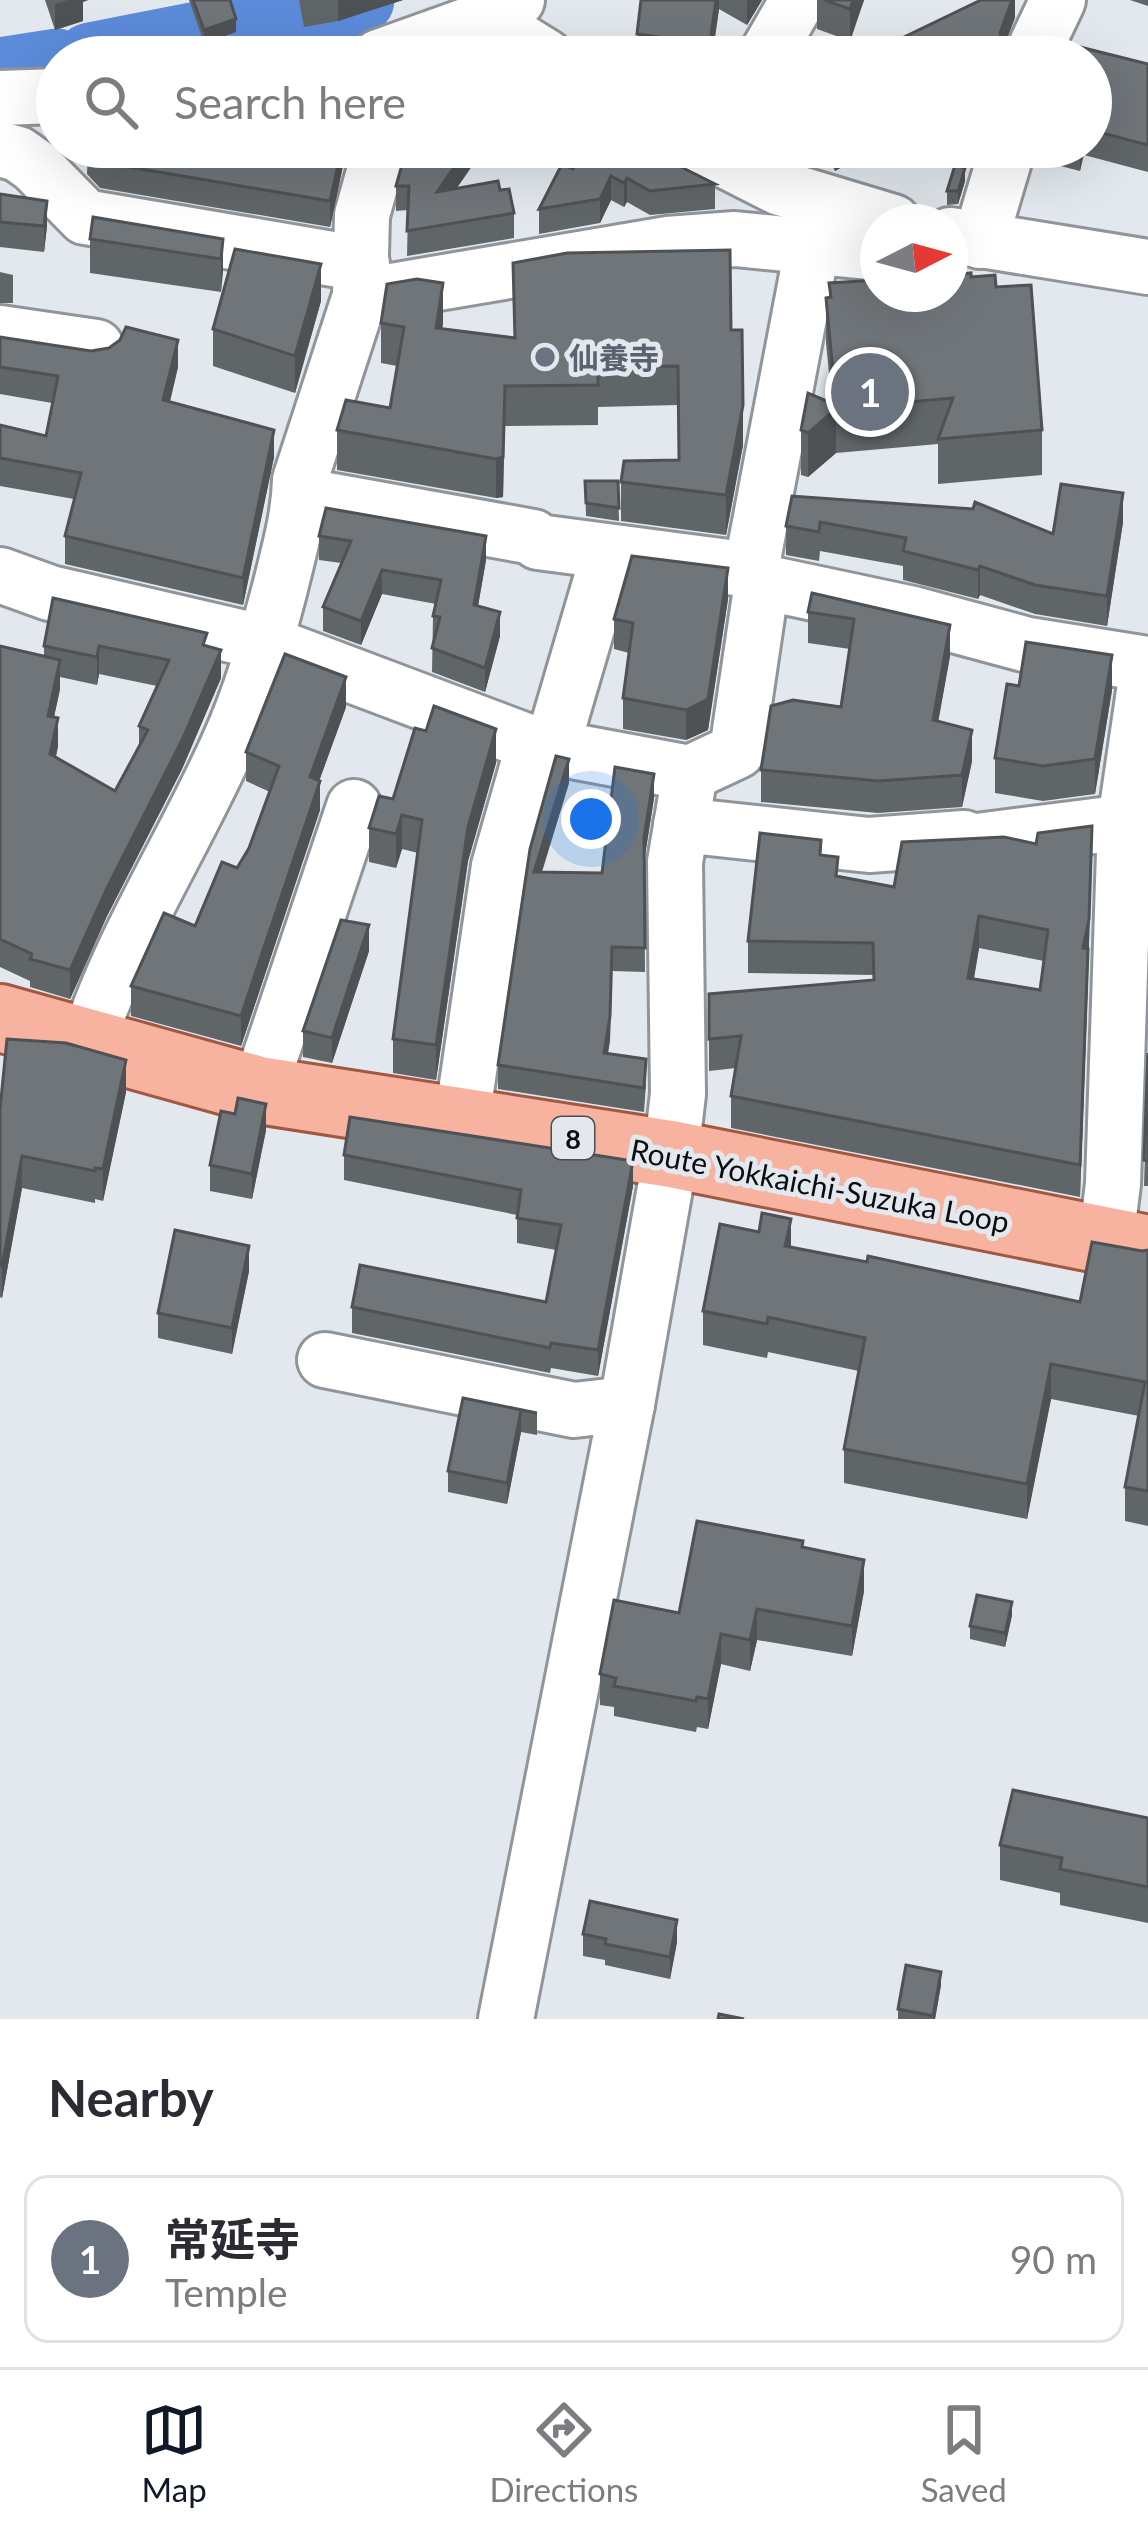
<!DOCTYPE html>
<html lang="en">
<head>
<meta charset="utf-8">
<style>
	body { margin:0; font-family:Lato,"Noto Sans JP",sans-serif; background:#f7f7f7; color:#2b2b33 }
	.compass { position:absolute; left:860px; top:204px; width:108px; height:108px; border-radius:50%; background:#fff; box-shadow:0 12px 48px #0002; rotate:84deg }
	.you { position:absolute; left:591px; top:819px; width:42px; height:42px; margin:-30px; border:9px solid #fff; border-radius:50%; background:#1a73e8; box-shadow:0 0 0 18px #1a73e833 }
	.badge { display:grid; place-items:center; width:78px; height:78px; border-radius:50%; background:#111827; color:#fff; font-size:39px; font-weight:700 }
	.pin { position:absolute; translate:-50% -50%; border:6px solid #fff; box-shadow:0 3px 12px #0006 }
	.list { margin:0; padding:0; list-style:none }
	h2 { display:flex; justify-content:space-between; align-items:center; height:156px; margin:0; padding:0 48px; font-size:51px }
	h2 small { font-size:39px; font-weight:400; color:#7c7c81 }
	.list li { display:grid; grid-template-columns:78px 1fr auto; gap:36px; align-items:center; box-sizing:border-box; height:168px; margin:0 24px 24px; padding:0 24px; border:3px solid #e1e1e2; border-radius:24px }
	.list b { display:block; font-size:45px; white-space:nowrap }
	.list p { margin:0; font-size:39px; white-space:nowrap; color:#7c7c81 }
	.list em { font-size:39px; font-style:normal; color:#7c7c81 }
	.icon { flex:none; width:66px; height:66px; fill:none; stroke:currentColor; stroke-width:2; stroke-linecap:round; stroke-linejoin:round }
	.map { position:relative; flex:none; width:1148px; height:2019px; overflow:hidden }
	.search { position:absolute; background:#fff; box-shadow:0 12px 48px #0002; left:36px; right:36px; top:36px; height:132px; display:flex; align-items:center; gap:30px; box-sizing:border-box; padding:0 42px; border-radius:66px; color:#7c7c81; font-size:45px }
	.sheet { height:348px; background:#fff }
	nav { display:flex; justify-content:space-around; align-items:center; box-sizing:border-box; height:168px; border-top:3px solid #e1e1e2; background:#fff; font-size:33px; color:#7c7c81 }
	nav a { display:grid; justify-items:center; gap:6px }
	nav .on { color:#111827 }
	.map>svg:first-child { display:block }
</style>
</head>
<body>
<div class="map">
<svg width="1148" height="2019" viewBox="0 0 1148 2019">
	<rect width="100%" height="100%" fill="#e2e8ed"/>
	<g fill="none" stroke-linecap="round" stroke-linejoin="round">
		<g stroke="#5c8bda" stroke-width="69">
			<polyline points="90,57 346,7 360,0"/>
			<polyline points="0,72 57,63"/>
		</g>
		<g stroke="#90959a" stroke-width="60">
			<g id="minor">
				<polyline points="485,19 546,57"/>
				<polyline points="379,57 485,19 517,0"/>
				<polyline points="765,57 798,0"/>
				<polyline points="1031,57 1058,0"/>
				<polyline points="0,98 57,96"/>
				<polyline points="699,147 780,188 893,222"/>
				<polyline points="0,149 18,154 35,166 85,217 362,264"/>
				<polyline points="950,235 1148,267"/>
				<polyline points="980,241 1008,147"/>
				<polyline points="362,296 667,244 735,239 878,253"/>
				<polyline points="0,333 96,347"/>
				<polyline points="300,495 533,537 538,542 751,570 762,582 913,614 1028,645 1148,664"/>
				<polyline points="751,570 813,244"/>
				<polyline points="0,575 50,593 266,643 534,744 690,773 737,751 762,582"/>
				<polyline points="552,747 609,553"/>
				<polyline points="681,825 869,845 964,838 969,842 1110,824"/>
				<path d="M87,1045C121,939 183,846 228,745C251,695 266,641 280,588C289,551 299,517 300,480L360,296L362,215L381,147"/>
				<polyline points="259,1090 354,807"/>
				<polyline points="462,1119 499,866 534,744"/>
				<polyline points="1106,1240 1113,1184 1125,822 1148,664"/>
				<polyline points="325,1360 574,1410 627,1404"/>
				<polyline points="506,2019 627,1404 671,1154 678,1094 675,862 690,773"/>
			</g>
		</g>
		<g stroke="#a05842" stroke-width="72">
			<polyline id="major" points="0,1018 259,1090 671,1154 1148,1249"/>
		</g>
		<use href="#minor" stroke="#fff" stroke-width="54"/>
		<use href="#major" stroke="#f7b39f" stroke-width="66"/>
	</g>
	<g fill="#606568" fill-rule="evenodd">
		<polygon points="45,0 88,0 83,2 83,21 55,30"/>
		<polygon points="189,0 230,0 236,32 204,43"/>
		<polygon points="299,0 403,0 338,21 304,27"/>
		<polygon points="641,0 762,0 747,25 719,9 712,57 637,57 637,34"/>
		<polygon points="817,0 864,0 850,41 817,29"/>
		<polygon points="1130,0 1148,0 1148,6"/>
		<polygon points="1091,57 1148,64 1148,172 1084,155 1080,171 1037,160 1036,147 1091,147"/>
		<polygon points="88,147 344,147 344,161 330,227 100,188 87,174"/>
		<polygon points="407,147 485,147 456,189 500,190 514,213 514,238 407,256 408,210 396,211 396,186"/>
		<polygon points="822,147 885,147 885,153 860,166 856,159 835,171"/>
		<polygon points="573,169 715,184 715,209 650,215 627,202 624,207 611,200 600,223 539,234 539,209"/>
		<polygon points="965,181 958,204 947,205 947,191"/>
		<polygon points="0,194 47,226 44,252 0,247"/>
		<polygon points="90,239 223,239 221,292 90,273"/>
		<polygon points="513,263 731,330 743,445 726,535 621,521 621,482 679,460 678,405 598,407 598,425 505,426 503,497 496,498 337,470 337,430 390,408 397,366 381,363 381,323 443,323 442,329 514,337"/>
		<polygon points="0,272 13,275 13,303 0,303"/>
		<polygon points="971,277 996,287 1042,430 1042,475 938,484 938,444 836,453 808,477 801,475 801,430 832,403 826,343 826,298 829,298 829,283"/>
		<polygon points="321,301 295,393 213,366 213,329"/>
		<polygon points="0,337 178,367 170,402 274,457 243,605 65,564 65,536 74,499 0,486 0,425 46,436 52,403 0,394"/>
		<polygon points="585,481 618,481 619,521 586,516"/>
		<polygon points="792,496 1053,534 1123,522 1107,626 1035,614 980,595 978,599 903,580 903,566 820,551 819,561 786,555 786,526"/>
		<polygon points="319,536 486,560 478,606 500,636 485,692 432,672 433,616 436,604 382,594 361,645 323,631 323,607 341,563 319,560"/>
		<polygon points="812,593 950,656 938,721 972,761 962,807 878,813 761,802 761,770 841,707 850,649 808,643 808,612"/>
		<polygon points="728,599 708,730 686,740 623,729 623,698 629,653 614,649 614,619"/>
		<path d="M0,646L44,657V646H207L221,678L182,769L107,916L70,999L30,987V981L0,967ZM99,674L157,686L139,726V746L115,791L56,757L58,746L54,717L60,689V677L97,685Z"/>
		<polygon points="1019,686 1112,690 1095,794 1043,801 995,793 995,758"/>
		<polygon points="346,707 319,781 320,810 241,1046 131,1016 131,986 195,926 237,868 249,848 270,792 246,781 246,752"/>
		<polygon points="496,763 468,861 436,1080 393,1073 393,1039 418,853 402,849 396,868 369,862 369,828 393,799"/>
		<polygon points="569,783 542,872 602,873 654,798 644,861 645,972 612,971 610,1040 608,1053 646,1084 644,1112 498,1089 498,1065 530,849"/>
		<path d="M821,855L838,876L894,887L1092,858L1080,1197L731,1128V1096L736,1068L709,1071V994L873,981V975L748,973V941ZM979,948L1044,961L1040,990L974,979Z"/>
		<polygon points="369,951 332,1063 303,1057 303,1031"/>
		<polygon points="1148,1053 1148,1186 1144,1186"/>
		<polygon points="126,1092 103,1201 95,1199 95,1203 22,1188 2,1298 0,1297 0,1109"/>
		<polygon points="235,1114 266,1130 252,1199 210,1191 210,1165"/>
		<polygon points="344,1155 633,1186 598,1376 551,1368 550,1373 352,1333 352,1307 546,1302 556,1250 517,1243 517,1215 344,1180"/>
		<polygon points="791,1247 1080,1302 1142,1251 1148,1250 1148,1526 1125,1521 1125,1487 1139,1416 1051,1399 1027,1519 844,1483 844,1449 859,1371 768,1352 767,1358 703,1345 703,1311"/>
		<polygon points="249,1271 232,1354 158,1338 158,1313"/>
		<polygon points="463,1398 537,1413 537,1435 521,1432 507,1504 448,1492 448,1471"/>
		<polygon points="803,1548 864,1591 852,1656 757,1640 750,1671 721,1664 708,1729 697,1727 696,1732 614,1716 614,1707 600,1705 600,1674 679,1613"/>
		<polygon points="1012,1615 1005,1647 970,1639 970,1626"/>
		<polygon points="1148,1818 1148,1923 1060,1905 1060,1893 1000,1880 1000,1845"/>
		<polygon points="583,1934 677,1942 670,1979 605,1965 605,1960 583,1956"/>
		<polygon points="941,1985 935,2019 898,2019 898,2009"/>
	</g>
	<g fill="#4e5255">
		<polygon points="68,0 88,0 83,2 83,21 55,30 55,4"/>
		<polygon points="338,0 403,0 338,21"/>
		<polygon points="716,0 719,0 719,9 712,57 708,57"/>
		<polygon points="747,0 762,0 747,25"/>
		<polygon points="853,0 864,0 850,41 850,9"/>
		<polygon points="1012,0 1015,0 1015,18 1000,57 1000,33"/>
		<polygon points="236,19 236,32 204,43 204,30"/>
		<polygon points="342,147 344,147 344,161 330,227 330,201"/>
		<polygon points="468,147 485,147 437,217 437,192"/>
		<polygon points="835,147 856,147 856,159 835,171"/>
		<polygon points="860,147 885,147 885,153 860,166"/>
		<polygon points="1080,147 1084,147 1080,171"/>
		<polygon points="965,168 965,181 958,204 958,191"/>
		<polygon points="611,176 611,200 600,223 600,199"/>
		<polygon points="627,178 627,202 624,207 624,183"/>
		<polygon points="47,201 47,226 44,252 44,226"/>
		<polygon points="223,239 223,272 221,292 221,259"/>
		<polygon points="321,264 321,301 295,393 295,356"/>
		<polygon points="443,283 443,323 436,367 436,328"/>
		<polygon points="178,340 178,367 163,428 163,400"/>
		<polygon points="505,386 503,497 496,498 496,459"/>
		<polygon points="743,405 743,445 726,535 726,495"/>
		<polygon points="836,409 836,453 808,477 808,433"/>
		<polygon points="274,430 274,457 243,605 243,578"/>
		<polygon points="1123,493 1123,522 1107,626 1107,596"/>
		<polygon points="486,536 486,560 474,629 474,605"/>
		<polygon points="980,566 980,595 978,599 978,570"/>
		<polygon points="728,568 728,599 708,730 686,740 686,710"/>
		<polygon points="382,570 382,594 361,645 361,621"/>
		<polygon points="500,612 500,636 485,692 485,668"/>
		<polygon points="950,625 950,656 933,751 933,720"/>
		<polygon points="99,646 99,674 97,685 97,657"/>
		<polygon points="221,650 221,678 182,769 107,916 70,999 70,970 107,888"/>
		<polygon points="1112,655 1112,690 1095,794 1095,759"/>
		<polygon points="60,660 60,689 48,744 48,716"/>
		<polygon points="346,677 346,707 310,806 310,777"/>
		<polygon points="58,718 58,746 50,782 50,754"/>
		<polygon points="496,729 496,763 468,861 436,1080 436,1045 468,827"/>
		<polygon points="972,730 972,761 962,807 962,775"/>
		<polygon points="569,759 569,783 534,896 534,872"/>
		<polygon points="654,774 654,798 644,862 644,838"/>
		<polygon points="320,781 320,810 241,1046 241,1016"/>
		<polygon points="402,815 402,849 396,868 396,834"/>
		<polygon points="1092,826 1088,981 1080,1197 1083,948"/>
		<polygon points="979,916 979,948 968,1010 968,978"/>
		<polygon points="369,925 369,951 332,1063 332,1038"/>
		<polygon points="612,947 610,1040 604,1077 604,1053"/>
		<polygon points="126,1060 126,1092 103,1201 103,1169"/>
		<polygon points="266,1104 266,1130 252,1199 252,1174"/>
		<polygon points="22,1156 22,1188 2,1298 2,1266"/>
		<polygon points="633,1161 633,1186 598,1376 598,1350"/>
		<polygon points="791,1219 791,1253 785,1246"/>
		<polygon points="249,1246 249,1271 232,1354 232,1328"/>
		<polygon points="1051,1364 1051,1399 1027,1519 1027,1484"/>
		<polygon points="521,1410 521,1432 507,1504 507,1483"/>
		<polygon points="864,1560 864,1591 852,1656 852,1626"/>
		<polygon points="1012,1602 1012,1615 1005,1647 1005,1633"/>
		<polygon points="757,1609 757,1640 750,1671 750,1640"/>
		<polygon points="721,1634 721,1664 708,1729 708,1699"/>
		<polygon points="677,1920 677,1942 670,1979 670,1957"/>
		<polygon points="941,1972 941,1985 935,2019 933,2019"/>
	</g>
	<g fill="#707579" stroke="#4e5255" stroke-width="3" fill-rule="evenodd">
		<polygon points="193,0 230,0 236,19 204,30"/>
		<polygon points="641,0 716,0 708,57 656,57 659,37 637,34"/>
		<polygon points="824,0 853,0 850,9"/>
		<polygon points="981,0 1012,0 1000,33 1005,48 1015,57 931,57 930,55 927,57 843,57 873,42 877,50"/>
		<polygon points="1076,46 1148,64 1148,145 1091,130 1091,57 1073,57"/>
		<polygon points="88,147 342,147 330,201 100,162 87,149"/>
		<polygon points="407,147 468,147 437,192 498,181 500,190 509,189 514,213 407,231 409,186 396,186"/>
		<polygon points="584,147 641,147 715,184 650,191 627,178 624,183 611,176 600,199 539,209 562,164 573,169"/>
		<polygon points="955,165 965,168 958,191 947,191"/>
		<polygon points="0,194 47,201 44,226 0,222"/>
		<polygon points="93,217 223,239 221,259 90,239"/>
		<polygon points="235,249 321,264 295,356 213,329"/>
		<polygon points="730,250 731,330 742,330 743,405 726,495 621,482 624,461 679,460 678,366 598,367 598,385 505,386 503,457 496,459 337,430 346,400 390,408 404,327 381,323 387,284 417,279 443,283 436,328 515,338 513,263 567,253"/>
		<polygon points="971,273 971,277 995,275 996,287 1031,285 1042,430 938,439 953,398 836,409 808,433 801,430 808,393 836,405 826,298 831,297 829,283 878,280 878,294 950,294 950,275"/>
		<polygon points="126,327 178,340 163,400 274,430 243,578 65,536 81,473 0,458 0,425 46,436 58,376 0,367 0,337 91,351 109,348 120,340"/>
		<polygon points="585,481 618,481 619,508 586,503"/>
		<polygon points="1061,484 1123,493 1107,596 1035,585 980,566 978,570 903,551 906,538 820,522 819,532 786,526 792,496 973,509 975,502 1053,534"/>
		<polygon points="326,508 486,536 474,605 500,612 485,668 432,648 440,617 433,616 441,580 382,570 361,621 323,607 351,541 319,536"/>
		<polygon points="632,556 728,568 708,699 686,710 623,698 633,623 614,619"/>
		<polygon points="812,593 950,625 933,720 972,730 962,775 878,781 761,770 771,706 793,700 841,707 854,619 808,612"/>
		<polygon points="53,598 207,633 203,645 221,650 182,740 107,888 70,970 30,959 32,954 0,939 0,646 60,660 48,716 58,718 50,754 115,791 148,730 139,726 169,660 99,646 97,657 44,646"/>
		<polygon points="1026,642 1112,655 1095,759 1043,766 995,758 1007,684 1019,686"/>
		<polygon points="285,654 346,677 310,777 320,781 241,1016 131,986 164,913 195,926 222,862 237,868 249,848 279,766 246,752"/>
		<polygon points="434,706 496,729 468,827 436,1045 393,1039 422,820 402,815 396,834 369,828 379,796 393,799 415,728 426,731"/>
		<polygon points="556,756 569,759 534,872 602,873 615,767 654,774 644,838 645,948 612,947 610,1016 604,1053 646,1059 644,1088 498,1065 530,849"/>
		<path d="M1092,826L1089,919L1083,948L1088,949L1080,1165L731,1096L741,1036L709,1039V994L874,980L873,943L748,941L760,833L821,840L820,855L838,857L836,876L894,887L902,842L1004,837L1036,844L1038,833ZM979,916L1048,930L1040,990L968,978Z"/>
		<polygon points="341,920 369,925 332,1038 303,1031"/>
		<polygon points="7,1039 66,1043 126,1060 103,1169 95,1168 95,1171 22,1156 2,1266 0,1266 0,1109"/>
		<polygon points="1148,1053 1148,1161 1144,1160"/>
		<polygon points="238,1098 266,1104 252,1174 210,1165 221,1111 235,1114"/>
		<polygon points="350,1117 633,1161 598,1350 551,1343 550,1348 352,1307 360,1265 546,1302 561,1225 517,1218 521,1190 344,1155"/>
		<polygon points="762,1213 791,1219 785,1246 867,1262 868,1256 1080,1302 1092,1242 1142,1251 1148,1250 1148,1491 1125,1487 1145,1382 1051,1364 1027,1484 844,1449 865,1338 768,1317 767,1324 703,1311 720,1224 759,1232"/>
		<polygon points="175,1230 249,1246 232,1328 158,1313"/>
		<polygon points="463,1398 537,1413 521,1410 507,1483 448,1471"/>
		<polygon points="697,1521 803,1541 802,1547 864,1560 852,1626 757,1609 750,1640 721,1634 708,1699 697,1697 696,1701 614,1686 616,1678 600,1674 614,1600 679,1613"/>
		<polygon points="977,1595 1012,1602 1005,1633 970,1626"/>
		<polygon points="1013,1790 1148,1818 1148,1887 1060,1869 1062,1858 1000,1845"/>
		<polygon points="590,1901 677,1920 670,1957 605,1944 606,1939 583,1934"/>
		<polygon points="906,1965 941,1972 933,2016 898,2009"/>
		<polygon points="719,2014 744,2019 718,2019"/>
	</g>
	<circle fill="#6b7280" stroke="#e2e8ed" stroke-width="4.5" cx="545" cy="357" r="12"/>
	<g text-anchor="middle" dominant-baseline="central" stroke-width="10" stroke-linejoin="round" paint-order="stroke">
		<rect fill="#e2e8ed" stroke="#4b4e50" stroke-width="3" x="552" y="1117" width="42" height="42" rx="9"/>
		<g font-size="27" font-weight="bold" fill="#0a0c0d">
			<text x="573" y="1138">8</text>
		</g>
		<g font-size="30" font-weight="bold" fill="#5b616d" stroke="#e2e8ed" text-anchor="start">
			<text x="569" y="357">仙養寺</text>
		</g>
		<g font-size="30" fill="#0a0c0d" stroke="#e2e8ed">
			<text transform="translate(820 1185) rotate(11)">Route Yokkaichi-Suzuka Loop</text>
		</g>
	</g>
</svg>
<svg class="compass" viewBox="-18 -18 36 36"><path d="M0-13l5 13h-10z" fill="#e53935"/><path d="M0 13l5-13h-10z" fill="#7c7c81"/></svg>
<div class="you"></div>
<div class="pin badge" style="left:870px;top:392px;background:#6b7280">1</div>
<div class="search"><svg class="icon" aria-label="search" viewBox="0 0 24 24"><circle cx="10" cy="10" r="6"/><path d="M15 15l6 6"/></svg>Search here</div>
</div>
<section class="sheet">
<h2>Nearby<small></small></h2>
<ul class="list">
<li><span class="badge" style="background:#6b7280">1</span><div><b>常延寺</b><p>Temple</p></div><em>90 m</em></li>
</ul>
</section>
<nav>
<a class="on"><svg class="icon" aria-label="map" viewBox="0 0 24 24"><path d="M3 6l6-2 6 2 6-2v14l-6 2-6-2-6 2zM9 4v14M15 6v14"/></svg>Map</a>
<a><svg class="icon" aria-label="directions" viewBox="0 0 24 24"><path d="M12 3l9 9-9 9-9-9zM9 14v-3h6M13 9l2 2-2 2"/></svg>Directions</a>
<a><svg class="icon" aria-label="saved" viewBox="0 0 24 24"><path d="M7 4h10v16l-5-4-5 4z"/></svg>Saved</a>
</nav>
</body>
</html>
